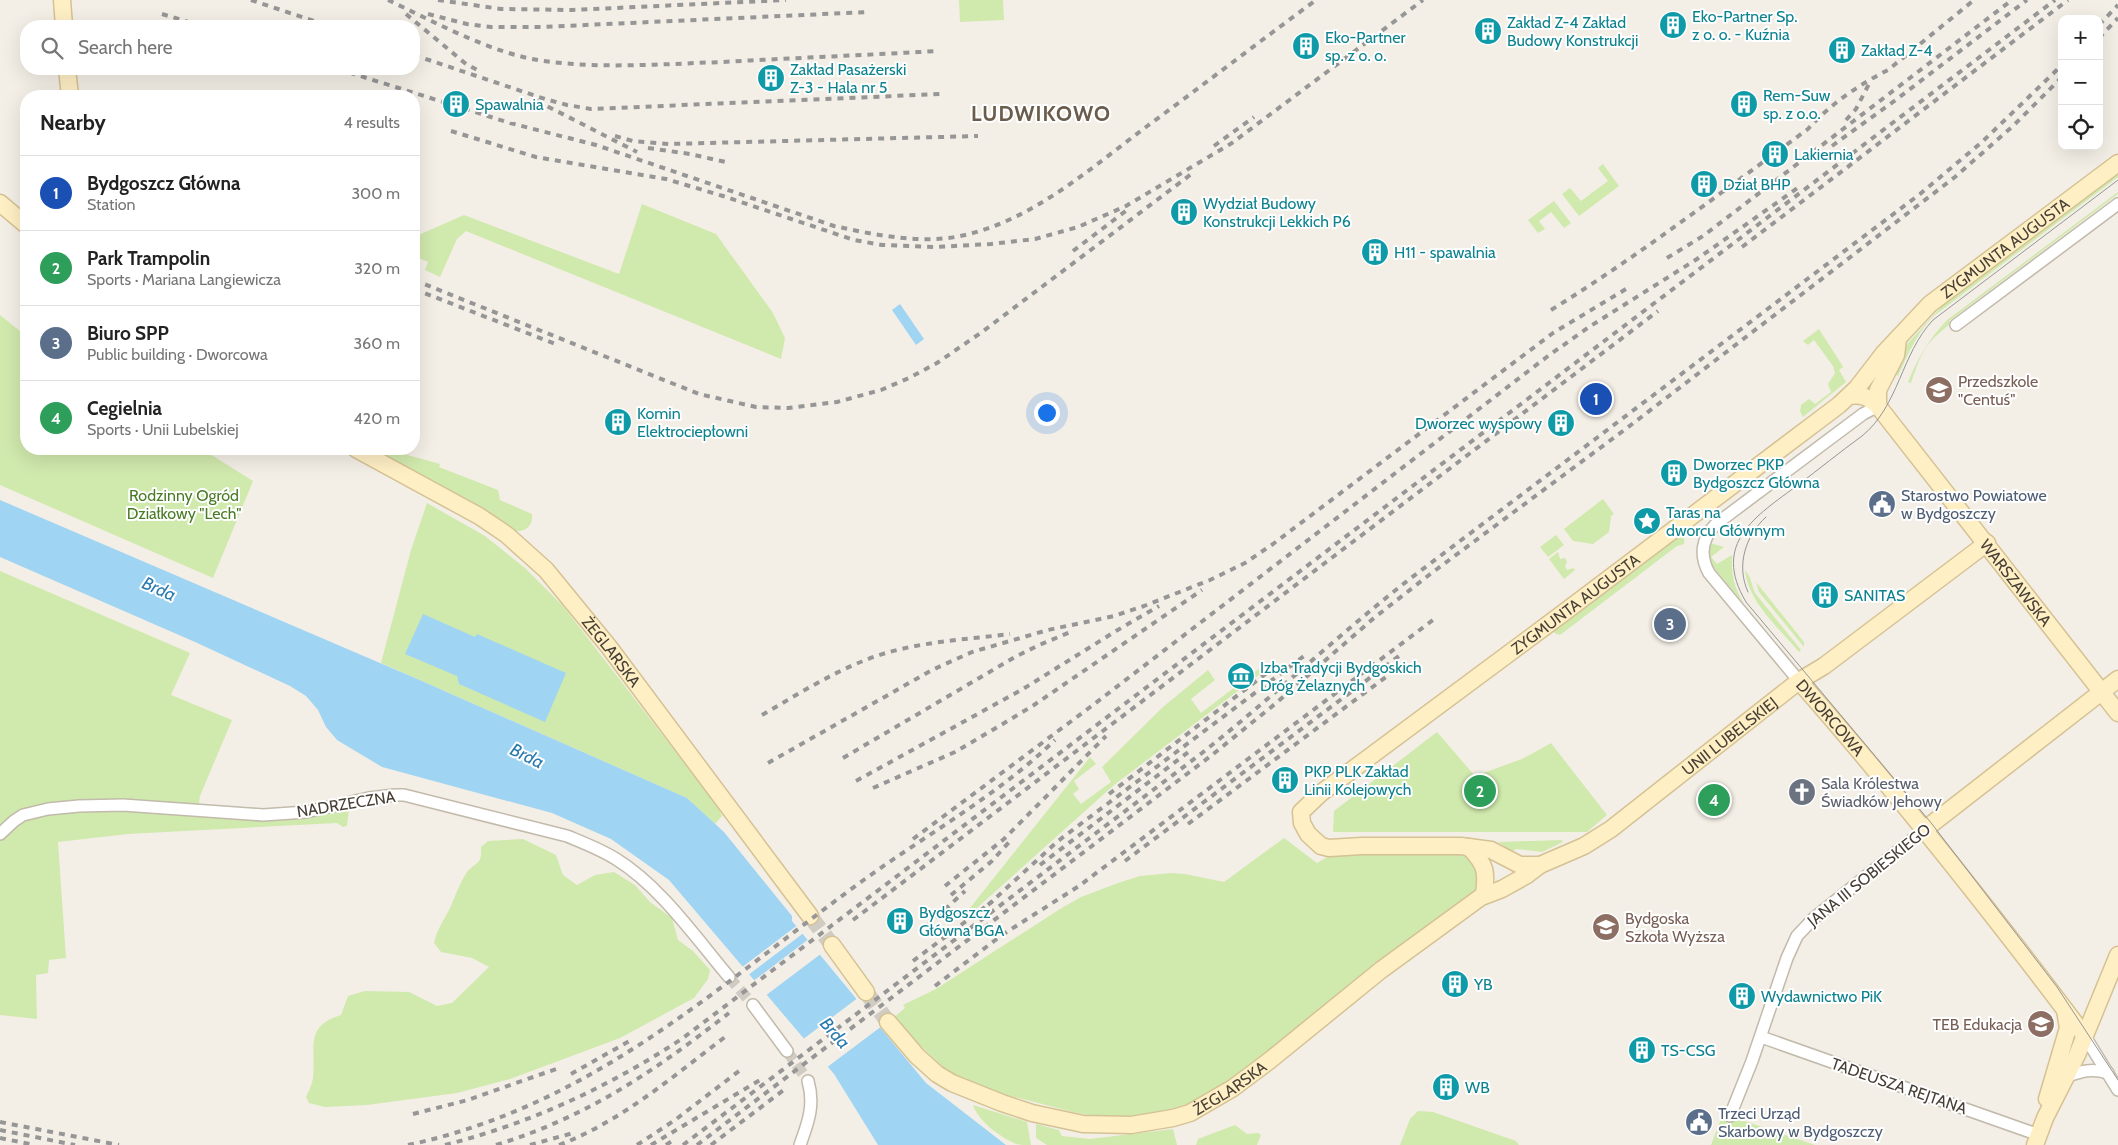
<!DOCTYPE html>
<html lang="en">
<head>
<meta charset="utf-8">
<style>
	body { margin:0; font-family:Cabin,sans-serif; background:#f6f6f6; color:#222 }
	.controls { position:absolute; right:15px; top:15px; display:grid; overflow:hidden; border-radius:10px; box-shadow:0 5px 20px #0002 }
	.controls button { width:45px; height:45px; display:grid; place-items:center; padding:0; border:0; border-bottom:1px solid #e0e0e0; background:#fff; color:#222; font:25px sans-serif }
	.you { position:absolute; left:1046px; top:412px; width:18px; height:18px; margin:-12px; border:4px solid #fff; border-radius:50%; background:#1a73e8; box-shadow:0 0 0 8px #1a73e833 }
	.badge { display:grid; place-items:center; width:32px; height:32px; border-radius:50%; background:#ff2d12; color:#fff; font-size:16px; font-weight:700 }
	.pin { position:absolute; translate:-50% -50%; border:2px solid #fff; box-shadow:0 1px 5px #0006 }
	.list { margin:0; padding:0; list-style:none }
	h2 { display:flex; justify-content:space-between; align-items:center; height:65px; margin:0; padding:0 20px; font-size:21px }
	h2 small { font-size:16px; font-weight:400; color:#767676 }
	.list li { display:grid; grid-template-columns:32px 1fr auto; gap:15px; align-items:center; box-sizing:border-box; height:75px; padding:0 20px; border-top:1px solid #e0e0e0 }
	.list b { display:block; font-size:19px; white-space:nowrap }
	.list p { margin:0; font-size:16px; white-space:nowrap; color:#767676 }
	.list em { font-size:16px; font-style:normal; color:#767676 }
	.icon { flex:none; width:28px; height:28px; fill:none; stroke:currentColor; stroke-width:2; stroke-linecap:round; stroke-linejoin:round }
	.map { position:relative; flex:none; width:2118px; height:1145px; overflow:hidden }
	.search { position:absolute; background:#fff; box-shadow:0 5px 20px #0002; left:20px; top:20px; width:400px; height:55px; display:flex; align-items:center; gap:12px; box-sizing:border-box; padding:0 18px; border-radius:20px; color:#767676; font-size:19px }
	.panel { position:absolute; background:#fff; box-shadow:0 5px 20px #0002; left:20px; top:90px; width:400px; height:365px; border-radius:20px }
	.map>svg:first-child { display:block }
</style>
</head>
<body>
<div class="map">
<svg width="2118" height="1145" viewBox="0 0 2118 1145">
	<rect width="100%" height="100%" fill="#f4efe6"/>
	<g fill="#d0e9ad">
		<polygon points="959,0 1003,0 1004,20 960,22"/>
		<polygon points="1603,164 1619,186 1579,216 1562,194 1570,188 1581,201 1608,181 1598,168"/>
		<path d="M2118,174V177L1935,315C1917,332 1908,354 1898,376L1891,372L1908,343L1943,305Z"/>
		<path d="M2118,192V194L1949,321V325C1924,344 1921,354 1911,383L1908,382C1918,358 1929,339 1947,320Z"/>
		<polygon points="1554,201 1571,223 1564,228 1551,212 1539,221 1545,229 1538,233 1528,220"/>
		<polygon points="642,204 716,234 773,313 785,338 781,359 466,231 457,239 440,277 425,270 428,262 414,256 414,237 464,215 619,274"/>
		<polygon points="0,315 26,336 26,449 202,449 253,481 213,578 0,485"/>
		<polygon points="1819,329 1842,365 1843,367 1839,370 1846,382 1803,417 1800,411 1801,405 1809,399 1815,404 1831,392 1828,384 1835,373 1833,366 1814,340 1808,345 1803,341"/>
		<path d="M386,449L440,464L439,467L498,490L500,500L532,514C533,526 526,532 514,531L464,498L385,456Z"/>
		<polygon points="1603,499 1614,514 1611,516 1609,532 1593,544 1573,541 1564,529"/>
		<polygon points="427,503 485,536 525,568 563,606 718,807 722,816 715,824 687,798 381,663 411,550"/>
		<polygon points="1685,529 1684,544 1677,546 1560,635 1554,633 1553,629"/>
		<polygon points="1556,535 1564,545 1548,557 1540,547"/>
		<path d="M1710,543L1724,547L1711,557L1717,564L1732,555C1731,574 1734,588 1744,604L1710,563L1708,554Z"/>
		<polygon points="1558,552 1560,559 1565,558 1567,562 1565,566 1567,570 1573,568 1575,570 1564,579 1549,559"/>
		<path d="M1745,570C1752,578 1751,584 1755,593L1801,650L1799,652C1779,628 1748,602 1745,570Z"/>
		<polygon points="0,571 190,653 171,695 232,720 200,796 198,810 263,814 350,801 347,826 343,827 337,823 128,834 58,842 66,958 49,960 48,973 36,975 37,1019 0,1015"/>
		<polygon points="1756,582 1804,642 1804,647 1759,592"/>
		<polygon points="1265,664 1268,668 1114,785 968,916 966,913 1090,757 1096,764 1074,781 1079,789 1073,794 1081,804 1111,782 1102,767 1163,707 1208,670 1215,680 1191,699 1201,713"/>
		<polygon points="1437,732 1475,776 1522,759 1551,743 1607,815 1587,832 1333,832 1334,811"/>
		<path d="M1284,838L1317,863L1334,853H1461C1478,861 1478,871 1478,888L1230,1082L1205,1097L1179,1107L1152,1113L1123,1117H1098L1073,1112L996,1092L962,1080L945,1069L922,1047L906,1036L893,1018L905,1008L903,1005L936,989L1060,909L1081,897L1118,883L1140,876L1171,873L1185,874L1224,882Z"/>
		<path d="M523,839L556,855L563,875L577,885L595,875L614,872L635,885L650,902L672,918L678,940L693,951L710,970L708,979L694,998L620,1038L510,1079L457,1093L367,1105L325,1107L309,1103L306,1097C309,1091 312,1084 313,1078C316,1048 304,1026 341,1015L348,996L365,991L409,992L437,1006L452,1003L489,967L472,958L441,952L434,943C437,929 444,920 450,908C455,897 460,882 467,872C477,861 482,865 481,847L488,841Z"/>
		<polygon points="1561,840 1563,841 1561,843 1542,852 1517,849 1512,851 1498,842"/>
		<path d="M973,1105L1027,1122L1031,1145C1026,1145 1020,1145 1016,1144C1000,1137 978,1121 973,1105Z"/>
		<polygon points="1418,1111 1433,1112 1516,1141 1519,1145 1400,1145 1410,1119"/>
		<polygon points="1722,1116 1730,1116 1815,1145 1711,1145"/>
		<polygon points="1036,1124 1059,1130 1062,1136 1090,1139 1173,1129 1177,1145 1047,1145 1036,1138"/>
		<polygon points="1235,1125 1247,1134 1258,1133 1261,1135 1257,1145 1196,1145 1198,1139"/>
	</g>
	<g fill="#a0d4f3">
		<polygon points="900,304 924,339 916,345 892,310"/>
		<polygon points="0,500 415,678 687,798 724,832 792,916 792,921 926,1083 1006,1145 878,1145 834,1074 669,880 611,839 552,813 382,767 337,740 326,727 318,710 306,696 290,686 195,642 0,557"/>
		<polygon points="423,614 475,637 477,634 566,673 545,722 459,684 457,676 405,654"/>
	</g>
	<g fill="#f4efe6">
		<polygon points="799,924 805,932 747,976 741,968"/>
		<polygon points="810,938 822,953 765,996 752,982"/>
		<polygon points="859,997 882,1026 826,1068 802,1040"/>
	</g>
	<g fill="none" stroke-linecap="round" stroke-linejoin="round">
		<g stroke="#d1ccc3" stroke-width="11" stroke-dasharray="11 5.5" stroke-linecap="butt">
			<polyline points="729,977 753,1005"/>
			<polyline points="787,1051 808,1081"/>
		</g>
		<g stroke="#d1ccc3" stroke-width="16" stroke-dasharray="16 8" stroke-linecap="butt">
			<polyline points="810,916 832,945"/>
			<polyline points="866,992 888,1022"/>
		</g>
		<g stroke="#c2baab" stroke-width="14">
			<g id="street">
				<polyline points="1956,325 2118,204"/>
				<path d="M1799,681L1709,573C1699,555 1702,538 1716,524L1863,414L1878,406"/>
				<path d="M0,834L14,821L23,815L48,809L79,806L123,805L263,815L306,812L369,798L395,795H404L567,836C584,843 600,849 616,859C660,886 696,938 729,977"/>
				<polyline points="753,1005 787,1051"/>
				<polyline points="2084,1035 2118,1090"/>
				<polyline points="1761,1037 2039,1135"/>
				<path d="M2066,1077C2081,1071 2092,1068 2108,1073"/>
				<polyline points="1730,1116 1752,1061 1787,958 1797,936 1814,918 1924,830"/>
				<path d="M800,1145C808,1123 815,1105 808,1081"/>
			</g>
		</g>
		<g stroke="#d5c294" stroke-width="19">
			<g id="secondary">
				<polyline points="62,0 64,26"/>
				<polyline points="67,69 70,96"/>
				<polyline points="0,203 26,225"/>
				<path id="s1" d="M1849,396C1861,394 1869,397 1878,406L2118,713"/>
				<polyline points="1878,406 1878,390 1896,355 1898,339"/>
				<path id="s2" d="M356,449L479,516L507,535L546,570L609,647L810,916"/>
				<path id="s3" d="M1799,681C1899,795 1993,914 2084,1035"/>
				<polyline points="1924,830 2118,679"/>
				<path d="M1469,847C1486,865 1487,871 1484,895"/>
				<path id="s4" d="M1540,865H1520L1491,850L1461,846H1362L1329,848L1321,846L1308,834L1302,823L1301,812L1321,793L1562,614L1839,405L1857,388L1884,353L1930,304L2118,163"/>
				<polyline points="832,945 866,992"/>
				<path id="s5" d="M888,1022L917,1056L937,1074L952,1083L1002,1103L1032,1113L1083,1124L1131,1125L1173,1118L1190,1113L1233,1088L1269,1061L1381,970L1481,897L1502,889L1527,875L1540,865L1584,846L1611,829L1799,681L1824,666L1987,543"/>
				<polyline points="2047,1099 2068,1028 2065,1010"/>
				<polyline points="2035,1145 2045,1118 2077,1055 2118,955"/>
			</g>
		</g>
		<use href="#street" stroke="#fff" stroke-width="11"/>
		<use href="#secondary" stroke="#ffefc5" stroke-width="16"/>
		<g stroke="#969696" stroke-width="1">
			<path d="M2118,180L1933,320C1901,354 1899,406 1862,436C1840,452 1819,469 1798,485C1756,516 1711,543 1746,602L1932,824L2057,987L2118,1080"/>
			<path d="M1748,592C1736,566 1745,536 1766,517"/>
		</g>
		<g stroke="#969696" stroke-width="4" stroke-dasharray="6 6" stroke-linecap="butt">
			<polyline points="251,0 329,26"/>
			<path d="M388,0C435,22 492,54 544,61C602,69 663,64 722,62C794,58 866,55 938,51"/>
			<polyline points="438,0 501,9 572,10 786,0"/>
			<polyline points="162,14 202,26"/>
			<polyline points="406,14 466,64 481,72"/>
			<polyline points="428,14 467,24 491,27 542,27 868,12"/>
			<polyline points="2099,25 2118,5"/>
			<polyline points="2099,38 2118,18"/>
			<polyline points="414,55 545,99 567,105 591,109 941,94"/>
			<path d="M338,69L510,123L596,145L834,226C876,235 923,245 965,235C1034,219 1091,168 1146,127C1203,85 1259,42 1316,0"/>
			<polyline points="537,101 637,152"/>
			<polyline points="1846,120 1856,109 1871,80"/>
			<polyline points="451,131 536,157 666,179 723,196 854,240 882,245 935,247 991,244 1035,239 1078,227 1126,206 1232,143 1423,0"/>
			<polyline points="615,136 633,141 669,144 978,136"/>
			<polyline points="1214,146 1254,117"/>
			<polyline points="1832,146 1897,99 2027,0"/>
			<polyline points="648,148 690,154 730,163"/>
			<polyline points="1742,247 2068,0"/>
			<polyline points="1073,251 1127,210"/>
			<polyline points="1667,258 1703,236 2012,0"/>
			<polyline points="414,280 699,394 756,407 788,408 837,402 881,390 909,378 937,363 982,332 1194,172"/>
			<polyline points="414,289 558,345"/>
			<path d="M1551,310C1640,255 1723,191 1808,129C1829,105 1860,84 1888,70L1974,0"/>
			<path d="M762,715C795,696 828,675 863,661C909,642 962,640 1010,634"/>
			<polyline points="843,758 1015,657 1039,645 1073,631"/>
			<polyline points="768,763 932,670 972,652 1048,630 1114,616 1144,606 1210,580 1245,563 1273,544 1553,333 1626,289"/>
			<polyline points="856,781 1023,689 1116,631 1159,606"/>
			<polyline points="873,788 955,752 1001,725 1034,705 1202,590"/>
			<polyline points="1109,794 1268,672"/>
			<polyline points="1188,824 1386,677"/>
			<polyline points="913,839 1093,705 1548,356 1589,327 1697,259 1799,187"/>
			<polyline points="1125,861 1399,656"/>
			<polyline points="1040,865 1191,750"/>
			<polyline points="945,886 1004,839 1106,736"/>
			<polyline points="951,895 992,861 1010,841"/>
			<polyline points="988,905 1058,841 1308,653"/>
			<polyline points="853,920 1658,311"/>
			<polyline points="927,926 965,891"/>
			<polyline points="913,961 993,901"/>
			<polyline points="935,986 1002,935 1079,886 1433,620"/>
			<polyline points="571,1074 633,1039"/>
			<polyline points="413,1114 468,1100 556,1069"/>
			<polyline points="0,1122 119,1145"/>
			<polyline points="0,1130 75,1145"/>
			<polyline points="0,1138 35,1145"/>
			<path d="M408,1145C594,1105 716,987 865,879C929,833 998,795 1055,740"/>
			<path d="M445,1145C531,1123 609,1087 683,1038L2055,0"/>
			<path d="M496,1145C589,1116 653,1072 729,1013"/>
			<polyline points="530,1145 573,1133"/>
			<path d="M559,1145C622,1121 672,1077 725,1037"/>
			<polyline points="637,1145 675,1120 739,1071"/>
			<polyline points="651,1145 760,1080"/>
			<polyline points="666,1145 675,1139"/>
			<path d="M683,1145L1202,753C1273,697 1339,634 1411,578L1920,194L1982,142L2062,65"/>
			<polyline points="697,1145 1212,755 1275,704 1374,618 1429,575 1627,428 1955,177 2013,126 2062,77"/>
			<polyline points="711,1145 785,1089"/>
		</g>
	</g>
	<defs>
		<g id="building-disc" transform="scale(1.4375)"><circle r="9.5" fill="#0f9aa8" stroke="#fff"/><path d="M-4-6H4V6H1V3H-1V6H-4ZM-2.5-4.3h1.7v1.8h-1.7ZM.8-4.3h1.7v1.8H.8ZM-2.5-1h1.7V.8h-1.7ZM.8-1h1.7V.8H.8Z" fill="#fff"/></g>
		<g id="school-disc" transform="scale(1.4375)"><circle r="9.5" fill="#8d6e63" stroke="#fff"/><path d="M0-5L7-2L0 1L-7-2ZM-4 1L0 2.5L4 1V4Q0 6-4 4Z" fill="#fff"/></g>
		<g id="civic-disc" transform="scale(1.4375)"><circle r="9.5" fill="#5c6f8a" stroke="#fff"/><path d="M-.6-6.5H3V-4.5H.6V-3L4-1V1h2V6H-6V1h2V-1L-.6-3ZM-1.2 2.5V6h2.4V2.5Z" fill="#fff"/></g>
		<g id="sight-disc" transform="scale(1.4375)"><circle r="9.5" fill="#0f9aa8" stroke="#fff"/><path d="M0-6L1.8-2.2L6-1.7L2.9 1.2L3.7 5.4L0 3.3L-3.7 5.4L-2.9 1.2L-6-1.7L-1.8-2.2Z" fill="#fff"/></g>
		<g id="museum-disc" transform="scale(1.4375)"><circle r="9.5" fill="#0f9aa8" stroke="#fff"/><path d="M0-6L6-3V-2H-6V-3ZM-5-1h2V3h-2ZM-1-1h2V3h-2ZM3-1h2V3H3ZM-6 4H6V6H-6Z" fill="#fff"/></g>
		<g id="church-disc" transform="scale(1.4375)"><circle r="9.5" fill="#6b7280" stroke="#fff"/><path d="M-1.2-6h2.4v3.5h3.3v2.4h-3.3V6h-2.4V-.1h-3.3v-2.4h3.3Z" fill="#fff"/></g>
	</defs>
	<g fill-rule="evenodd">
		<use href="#building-disc" x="1673" y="25"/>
		<use href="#building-disc" x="1488" y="31"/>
		<use href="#building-disc" x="1306" y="46"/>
		<use href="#building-disc" x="1842" y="50"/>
		<use href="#building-disc" x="771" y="78"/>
		<use href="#building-disc" x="456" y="104"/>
		<use href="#building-disc" x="1744" y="104"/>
		<use href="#building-disc" x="1775" y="154"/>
		<use href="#building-disc" x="1704" y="184"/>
		<use href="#building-disc" x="1184" y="212"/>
		<use href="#building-disc" x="1375" y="252"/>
		<use href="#school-disc" x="1939" y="390"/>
		<use href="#building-disc" x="618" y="422"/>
		<use href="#building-disc" x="1561" y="423"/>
		<use href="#building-disc" x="1674" y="473"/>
		<use href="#civic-disc" x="1882" y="504"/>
		<use href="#sight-disc" x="1647" y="521"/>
		<use href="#building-disc" x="1825" y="595"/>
		<use href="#museum-disc" x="1241" y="676"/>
		<use href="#building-disc" x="1285" y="780"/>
		<use href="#church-disc" x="1802" y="792"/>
		<use href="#building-disc" x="900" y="921"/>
		<use href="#school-disc" x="1606" y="927"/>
		<use href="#building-disc" x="1455" y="984"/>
		<use href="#building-disc" x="1742" y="996"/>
		<use href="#school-disc" x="2041" y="1024"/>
		<use href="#building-disc" x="1642" y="1050"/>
		<use href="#building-disc" x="1446" y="1087"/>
		<use href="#civic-disc" x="1699" y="1122"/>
	</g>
	<g text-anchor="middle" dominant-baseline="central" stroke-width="4" stroke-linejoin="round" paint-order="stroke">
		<g font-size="16" fill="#0d838f" stroke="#fff" text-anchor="start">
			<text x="1692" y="16">Eko-Partner Sp.<tspan x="1692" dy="18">z o. o. - Kuźnia</tspan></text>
			<text x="1507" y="22">Zakład Z-4 Zakład<tspan x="1507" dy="18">Budowy Konstrukcji</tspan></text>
			<text x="1325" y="37">Eko-Partner<tspan x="1325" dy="18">sp. z o. o.</tspan></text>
			<text x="1861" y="50">Zakład Z-4</text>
			<text x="790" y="69">Zakład Pasażerski<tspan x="790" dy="18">Z-3 - Hala nr 5</tspan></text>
			<text x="1763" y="95">Rem-Suw<tspan x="1763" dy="18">sp. z o.o.</tspan></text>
			<text x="475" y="104">Spawalnia</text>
			<text x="1794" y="154">Lakiernia</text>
			<text x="1723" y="184">Dział BHP</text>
			<text x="1203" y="203">Wydział Budowy<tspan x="1203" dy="18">Konstrukcji Lekkich P6</tspan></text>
			<text x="1394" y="252">H11 - spawalnia</text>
			<text x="637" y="413">Komin<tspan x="637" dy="18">Elektrociepłowni</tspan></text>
			<text x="1542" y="423" text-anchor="end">Dworzec wyspowy</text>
			<text x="1693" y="464">Dworzec PKP<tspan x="1693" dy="18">Bydgoszcz Główna</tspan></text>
			<text x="1666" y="512">Taras na<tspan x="1666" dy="18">dworcu Głównym</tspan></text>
			<text x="1844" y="595">SANITAS</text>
			<text x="1260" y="667">Izba Tradycji Bydgoskich<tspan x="1260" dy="18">Dróg Żelaznych</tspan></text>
			<text x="1304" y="771">PKP PLK Zakład<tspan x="1304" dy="18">Linii Kolejowych</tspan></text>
			<text x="919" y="912">Bydgoszcz<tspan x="919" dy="18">Główna BGA</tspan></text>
			<text x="1474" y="984">YB</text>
			<text x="1761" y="996">Wydawnictwo PiK</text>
			<text x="1661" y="1050">TS-CSG</text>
			<text x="1465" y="1087">WB</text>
		</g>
		<g font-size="16" fill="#473f35" stroke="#fff">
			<text stroke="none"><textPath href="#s4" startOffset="1169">ZYGMUNTA AUGUSTA</textPath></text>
			<text stroke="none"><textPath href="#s1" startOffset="256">WARSZAWSKA</textPath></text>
			<text stroke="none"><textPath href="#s4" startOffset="609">ZYGMUNTA AUGUSTA</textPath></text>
			<text stroke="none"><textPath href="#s2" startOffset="331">ŻEGLARSKA</textPath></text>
			<text stroke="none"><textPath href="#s3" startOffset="48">DWORCOWA</textPath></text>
			<text stroke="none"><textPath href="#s5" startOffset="996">UNII LUBELSKIEJ</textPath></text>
			<text transform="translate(346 804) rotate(-9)">NADRZECZNA</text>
			<text transform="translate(1869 875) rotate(-39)">JANA III SOBIESKIEGO</text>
			<text stroke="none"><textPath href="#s5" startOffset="382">ŻEGLARSKA</textPath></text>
			<text transform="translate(1899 1086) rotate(19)">TADEUSZA REJTANA</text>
		</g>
		<g font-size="16" fill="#785e54" stroke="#fff" text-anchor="start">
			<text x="1958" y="381">Przedszkole<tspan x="1958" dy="18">"Centuś"</tspan></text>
			<text x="1625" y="918">Bydgoska<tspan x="1625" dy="18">Szkoła Wyższa</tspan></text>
			<text x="2022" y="1024" text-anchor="end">TEB Edukacja</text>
		</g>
		<g font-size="16" fill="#497b26" stroke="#fff">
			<text x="184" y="495">Rodzinny Ogród<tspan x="184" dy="18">Działkowy "Lech"</tspan></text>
		</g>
		<g font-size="16" fill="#4e5e75" stroke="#fff" text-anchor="start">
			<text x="1901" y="495">Starostwo Powiatowe<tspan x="1901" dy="18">w Bydgoszczy</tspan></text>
			<text x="1718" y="1113">Trzeci Urząd<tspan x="1718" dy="18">Skarbowy w Bydgoszczy</tspan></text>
		</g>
		<g font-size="16" fill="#5b616d" stroke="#fff" text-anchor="start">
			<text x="1821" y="783">Sala Królestwa<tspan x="1821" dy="18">Świadków Jehowy</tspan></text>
		</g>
		<g font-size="18" font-style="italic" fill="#297aae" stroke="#fff">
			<text transform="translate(159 589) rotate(24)">Brda</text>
			<text transform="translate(527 756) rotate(26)">Brda</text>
			<text transform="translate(835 1033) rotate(48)">Brda</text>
		</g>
		<g font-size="21" font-weight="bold" letter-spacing="1" fill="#6a5d4c" stroke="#fff">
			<text x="1041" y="113">LUDWIKOWO</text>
		</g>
	</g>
</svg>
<div class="controls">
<button>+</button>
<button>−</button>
<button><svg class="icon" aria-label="locate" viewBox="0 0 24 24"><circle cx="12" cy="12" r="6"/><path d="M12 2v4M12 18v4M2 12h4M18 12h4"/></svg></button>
</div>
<div class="you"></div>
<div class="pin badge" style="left:1596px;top:399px;background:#1a4fb4">1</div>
<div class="pin badge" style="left:1480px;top:791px;background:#2e9e5b">2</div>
<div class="pin badge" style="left:1670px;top:624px;background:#5c6f8a">3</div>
<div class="pin badge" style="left:1714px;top:800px;background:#2e9e5b">4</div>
<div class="search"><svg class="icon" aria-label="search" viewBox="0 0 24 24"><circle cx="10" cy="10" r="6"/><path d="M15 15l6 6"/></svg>Search here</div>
<section class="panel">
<h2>Nearby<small>4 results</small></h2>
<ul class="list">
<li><span class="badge" style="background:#1a4fb4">1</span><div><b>Bydgoszcz Główna</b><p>Station</p></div><em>300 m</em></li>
<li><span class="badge" style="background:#2e9e5b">2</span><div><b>Park Trampolin</b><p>Sports · Mariana Langiewicza</p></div><em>320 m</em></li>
<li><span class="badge" style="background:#5c6f8a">3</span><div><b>Biuro SPP</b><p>Public building · Dworcowa</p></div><em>360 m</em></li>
<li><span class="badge" style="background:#2e9e5b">4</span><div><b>Cegielnia</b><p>Sports · Unii Lubelskiej</p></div><em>420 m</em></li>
</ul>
</section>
</div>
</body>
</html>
